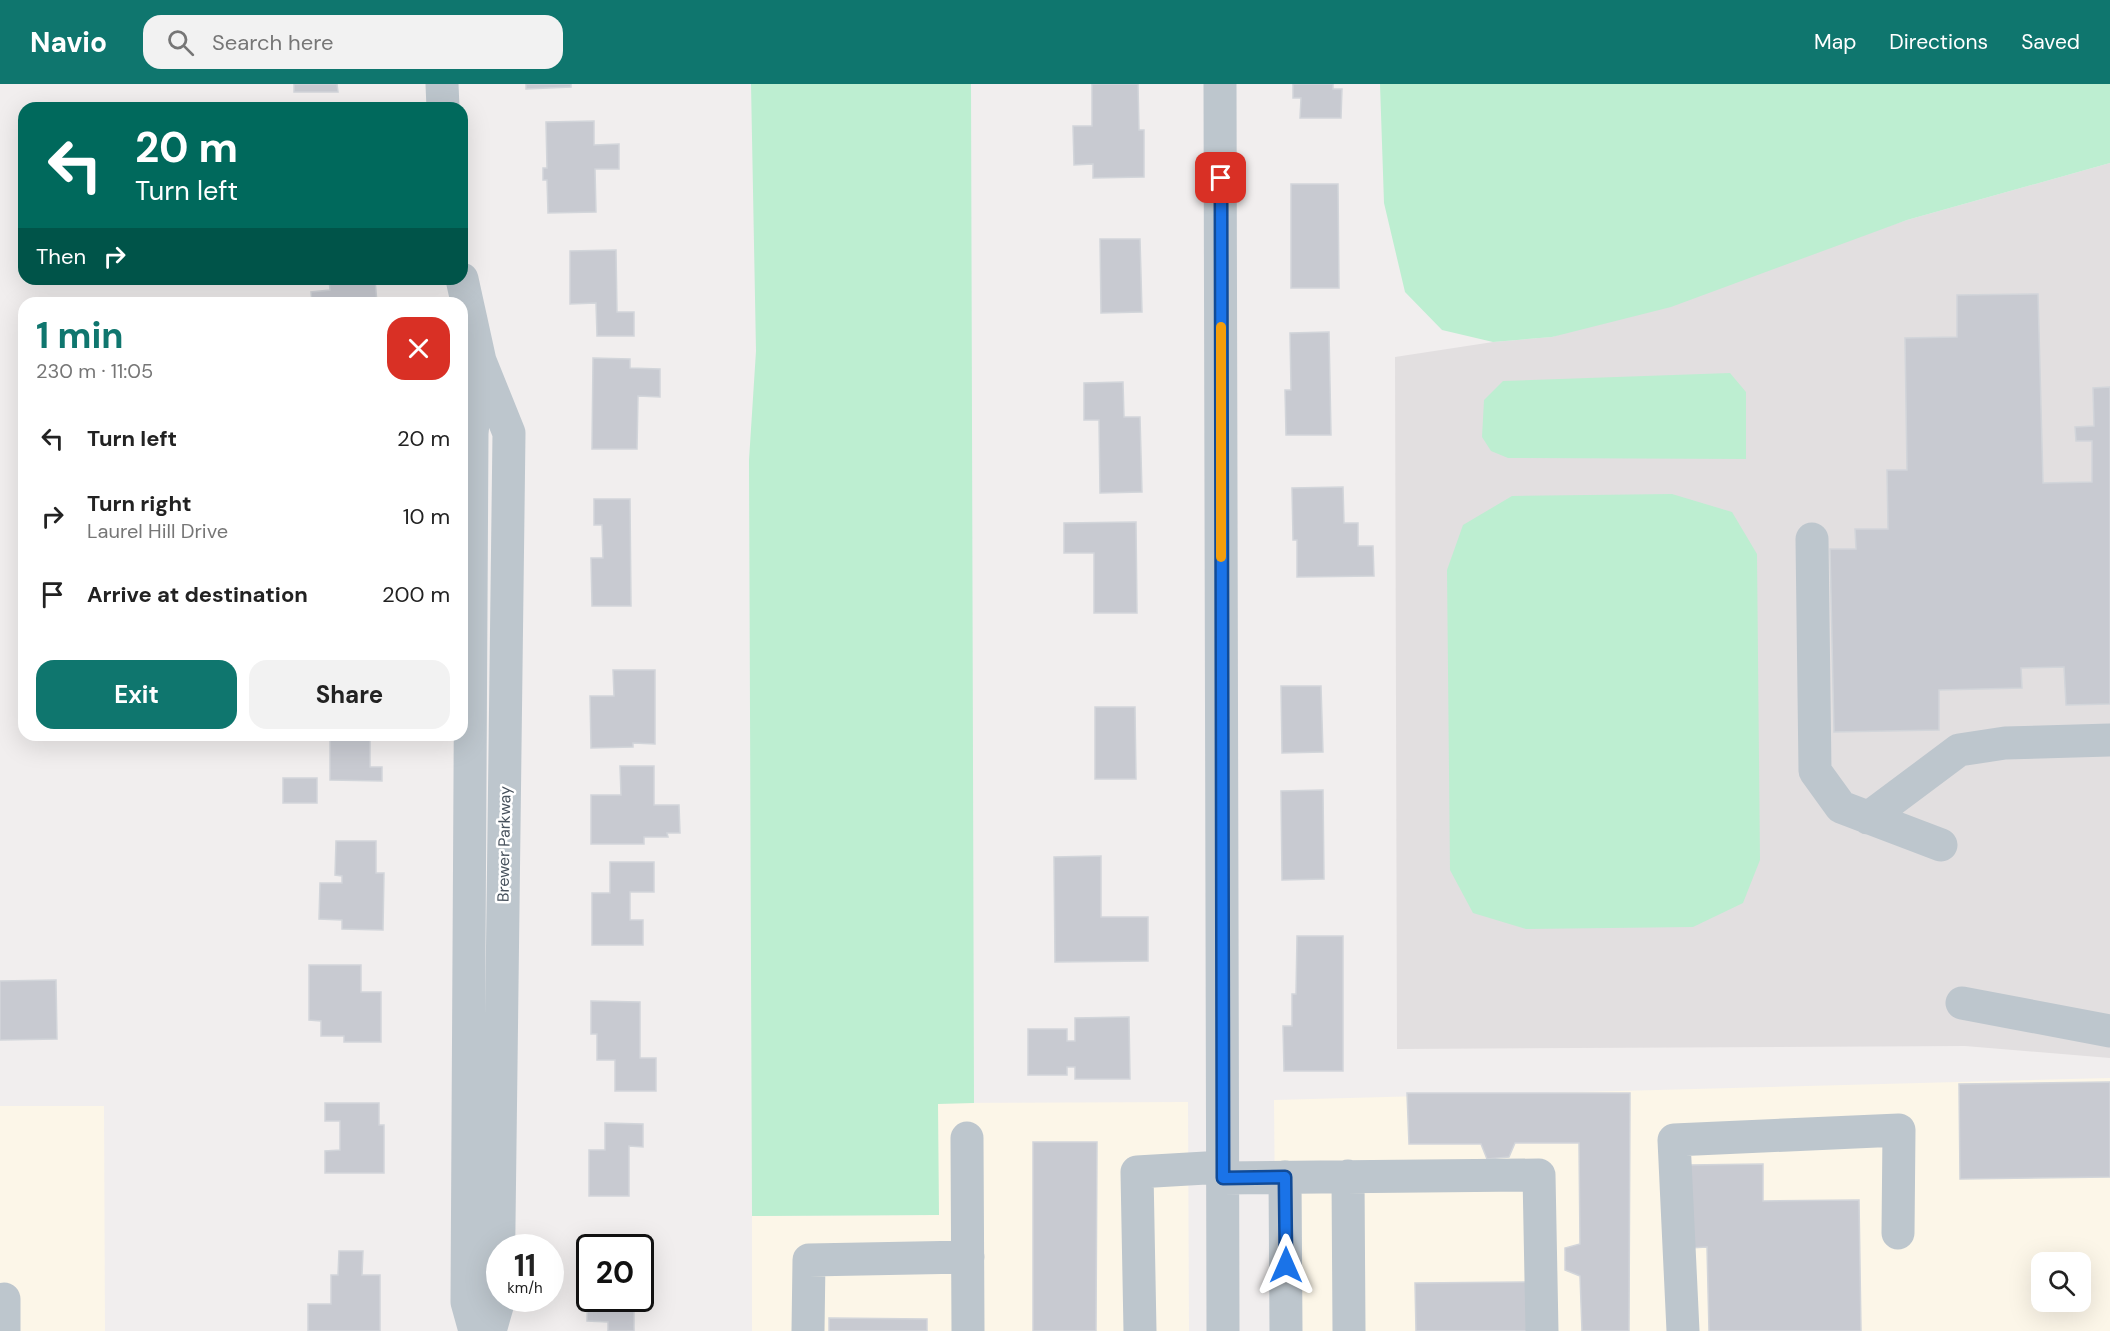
<!DOCTYPE html>
<meta charset="utf-8">
<style>
body{margin:0;font-family:"DM Sans",sans-serif;background:#f2f2f2;color:#222;height:100vh;display:flex;flex-direction:column;font-size:22px;white-space:nowrap}
*{box-sizing:border-box;margin:0}
p{font-size:20px;color:#767676}
.icon{flex:none;width:33px;height:33px;fill:none;stroke:currentColor;stroke-width:2;stroke-linecap:round;stroke-linejoin:round}
.map{position:relative;flex:1;overflow:hidden}
.sheet{position:absolute;left:18px;top:213px;width:450px;height:444px;display:flex;flex-direction:column;background:#fff;border-radius:18px;box-shadow:0 6px 24px #0002}
.sheet>*{flex:none}
.banner{position:absolute;left:18px;top:18px;width:450px;height:183px;border-radius:18px;box-shadow:0 6px 24px #0002;background:#00695c;color:#fff;overflow:hidden}
.fabs{position:absolute;left:2031px;top:1168px;display:grid;gap:12px}
.fabs a{display:grid;place-items:center;width:60px;height:60px;border-radius:12px;background:#fff;box-shadow:0 6px 24px #0002;font-size:30px}
.speed{position:absolute;left:486px;top:1150px;display:flex;gap:12px;font-size:30px;font-weight:700;text-align:center}
.speed>*{display:grid;place-content:center;width:78px;height:78px;border-radius:50%;background:#fff;box-shadow:0 6px 24px #0002;line-height:1}
.speed small{font-size:15px;font-weight:400}
.speed .limit{border:3px solid #111;border-radius:9px;background:#fff;color:#111}
.pin{position:absolute;display:grid;place-items:center;width:51px;height:51px;color:#fff;margin:-26px;border-radius:12px;box-shadow:0 3px 9px #0006}
.me{position:absolute;width:66px;margin:-33px;rotate:0deg;stroke-linejoin:round;filter:drop-shadow(0 0 4px #0008)}
.turn{display:flex;align-items:center;gap:21px;height:126px;padding:0 18px;font-size:27px}
.turn .icon{width:78px;height:78px;stroke-width:2.5}
.turn b{display:block;font-size:42px;line-height:51px}
.then{display:flex;align-items:center;height:57px;padding:0 18px;background:#0003;gap:12px;font-size:22px}
.round{display:grid;place-items:center;flex:none;width:63px;height:63px;border-radius:18px;background:#f2f2f2}
.summary{display:flex;align-items:center;justify-content:space-between;height:102px;padding:0 18px}
h1{font-size:36px;font-weight:700;line-height:45px;color:#0f766e}
.action{display:flex;gap:12px;margin-top:auto;padding:12px 18px}
.action a{flex:1;height:69px;border-radius:18px;background:#0f766e;color:#fff;font-size:24px;font-weight:700;line-height:69px;text-align:center}
.action a+a{background:#f2f2f2;color:#222}
ul{padding:0;list-style:none}
li{display:flex;align-items:center;gap:18px;height:78px;padding:0 18px}
li div{flex:1}
li b{display:block;font-size:22px}
li em{font-style:normal}
header{display:flex;align-items:center;gap:36px;box-sizing:border-box;height:84px;padding:0 30px;background:#0f766e;color:#fff}
header strong{font-size:28px}
nav{display:flex;gap:33px;margin-inline-start:auto;font-size:21px}
.search{width:420px;height:54px;background:#f2f2f2;display:flex;align-items:center;gap:15px;box-sizing:border-box;padding:0 21px;border-radius:18px;color:#767676;font-size:22px}
.map>svg:first-child{display:block}
</style>
<header>
<strong>Navio</strong>
<div class="search"><svg class="icon" aria-label="search" viewBox="0 0 24 24"><circle cx="10" cy="10" r="6"/><path d="M15 15l6 6"/></svg>Search here</div>
<nav><a>Map</a><a>Directions</a><a>Saved</a></nav>
</header>
<div class="map">
<svg width="2110" height="1247" viewBox="0 0 2110 1247">
<rect width="100%" height="100%" fill="#f1eeee"/>
<!-- commercial -->
<path fill="#fcf6e8" fill-rule="evenodd" d="M2110 994V1247H1276L1274 1016ZM2042 1179H2080V1218H2042Z
M1188 1018 1189 1247H752V1132L938 1131V1019Z
M0 1022H104L105 1247H0Z"/>
<!-- education -->
<path fill="#e2dfe0" d="M2110 79V974L1965 962 1397 965 1395 273 1493 258 1552 253 1907 136Z"/>
<!-- green -->
<path fill="#bdeed1" d="M751 0H971L974 1019 938 1020 939 1131 752 1132 749 376 756 267Z
M1380 0H2110V79L1907 136 1671 223 1552 253 1493 258 1442 246 1405 208 1384 119Z
M1730 289 1746 308V375L1508 374 1491 367 1482 353 1484 316 1503 297Z
M1672 410 1732 428 1757 470 1760 776 1743 819 1693 843 1526 845 1473 829 1450 786 1447 486 1463 441 1512 412Z"/>
<!-- building -->
<path fill="#c8cad1" stroke="#d2d5da" stroke-width="1.5" d="M294 0H337L338 8H294Z
M526 0H571V3L526 5Z
M1092 0H1138L1139 46H1144V93L1093 94V80L1074 81 1073 42H1092Z
M1293 0H1333V5H1342L1341 34H1300L1301 14H1293Z
M594 37V61L619 60V85H595L596 128 548 129 547 96H543V84H547L546 38Z
M1291 100H1338L1339 204H1291Z
M1100 155H1140L1142 228 1101 229Z
M616 166 617 228H634V252H597L596 219 570 220V167Z
M329 195H375L377 219H312L311 208 330 206Z
M2038 210 2043 399 2092 398V357H2076L2075 343 2094 342 2093 304 2110 303V620L2066 621 2064 583 2021 584 2022 604 1939 606V646L1834 648 1830 465H1856L1855 445H1888L1887 386H1907L1905 254 1957 253V211Z
M1329 248 1331 351H1286L1285 306H1291L1290 249Z
M593 274 630 275V284L660 285V313L638 312 637 365H592Z
M1123 298 1124 333H1140L1142 408 1100 409 1099 336H1084V299Z
M1343 403 1344 439H1358V462H1373L1374 492 1297 493V456H1293L1292 404Z
M594 415H630L631 522H592L591 474H603L602 441H594Z
M1136 438 1137 529H1094V469H1064V439Z
M613 586H655V660L633 659V663L591 664 590 612H614Z
M1281 602H1321L1323 668 1282 669Z
M1095 623H1135L1136 695H1095Z
M330 651H370V683H382V697L330 696Z
M620 682H654V721H679L680 749H667L668 753H644V760H591V711H621Z
M283 694H317V719H283Z
M1323 706 1324 795 1282 796 1281 707Z
M336 757H376V789H384L383 846 342 845V836L319 835 320 799H342V792L335 791Z
M1101 772V833H1148V877L1055 878 1054 773Z
M610 778H654V808H630V836H643V861H592V809H610Z
M1297 852H1343V987H1284L1283 942H1292V910H1296Z
M309 881H361V908H381V958H344V952H321V937L309 936Z
M56 896 57 955 0 956V897Z
M591 917 640 918V974H656V1007H615V976H597V950H591Z
M1129 933 1130 995H1075V983H1067V991H1028V945H1067V957H1075V934Z
M2110 998V1093L1960 1095 1959 1000Z
M1407 1009H1630L1629 1247H1582L1580 1192 1565 1186V1164L1580 1160 1579 1059H1515L1509 1073 1487 1075 1481 1060H1409Z
M325 1019H379V1041H384V1089H325V1067L340 1066V1037H325Z
M605 1039 643 1040V1063L629 1062V1112H589V1066H605Z
M1033 1058H1097L1096 1247H1033Z
M1763 1080V1117L1859 1116 1861 1247H1709L1707 1163 1690 1164 1688 1081Z
M339 1167H363L362 1191H380V1247H308V1220H331V1191H338Z
M588 1190H590V1215H634V1247H608V1238L587 1237Z
M1529 1198 1530 1247H1416L1415 1199Z
M829 1234 927 1235V1247H829Z"/>
<g fill="none" stroke-linecap="round" stroke-linejoin="round">
<!-- minor -->
<path stroke="#bdc6cd" stroke-width="33" d="M442 0 443 24
M1220 0 1223 1247
M462 195 480 277 509 349 498 1219 490 1247
M1812 455 1815 687 1841 723 1941 761
M1868 734 1959 666 2005 659 2110 656
M1962 919 2110 947
M967 1054 968 1247
M1348 1092 1349 1247
M1285 1093 1286 1247
M1223 1094 1539 1091 1542 1247
M4 1215V1247
M475 1247 467 1218 472 349 479 282
M808 1247 809 1176 968 1173
M1140 1247 1137 1088 1223 1083
M1683 1247 1674 1056 1899 1046 1898 1149"/>
</g>
<g fill="none" stroke-linecap="round" stroke-linejoin="round">
<!-- route casing -->
<g stroke="#114b97" stroke-width="15">
<path id="route" d="M1221 94 1223 1094 1285 1093 1286 1181"/>
</g>
<!-- route -->
<use href="#route" stroke="#1a73e8" stroke-width="10"/>
<!-- slow -->
<path stroke="#f59e0b" stroke-width="10" d="M1221 243V473"/>
</g>
<g text-anchor="middle" dominant-baseline="central" stroke-width="5" stroke-linejoin="round" paint-order="stroke">
<!-- street labels -->
<g font-size="16" fill="#47515c" stroke="#fff">
<text transform="translate(504 760) rotate(-89)">Brewer Parkway</text>
</g>
</g>
</svg>
<div class="fabs">
<a><svg class="icon" aria-label="search" viewBox="0 0 24 24"><circle cx="10" cy="10" r="6"/><path d="M15 15l6 6"/></svg></a>
</div>
<div class="speed"><div>11<small>km/h</small></div><div class="limit">20</div></div>
<div class="pin" style="left:1221px;top:94px;background:#d93025"><svg class="icon" aria-label="arrive" viewBox="0 0 24 24"><path d="M6 21V4h12l-3 4 3 4H6"/></svg></div>
<svg class="me" style="left:1286px;top:1181px" viewBox="-20 -20 40 40"><path d="M0-17L14 15 0 8-14 15z" fill="#1a73e8" stroke="#fff" stroke-width="4"/></svg>
<div class="banner">
<div class="turn"><svg class="icon" aria-label="left" viewBox="0 0 24 24"><path d="M17 20v-9H6M10 6l-5 5 5 5"/></svg><div><b>20 m</b>Turn left</div></div>
<div class="then">Then<svg class="icon" aria-label="right" viewBox="0 0 24 24"><path d="M7 20v-9h11M14 6l5 5-5 5"/></svg></div>
</div>
<section class="sheet">
<div class="summary"><div><h1>1 min</h1><p>230 m · 11:05</p></div><a class="round" style="background:#d93025;color:#fff"><svg class="icon" aria-label="close" viewBox="0 0 24 24"><path d="M6 6l12 12M18 6L6 18"/></svg></a></div>
<ul>
<li><svg class="icon" aria-label="left" viewBox="0 0 24 24"><path d="M17 20v-9H6M10 6l-5 5 5 5"/></svg><div><b>Turn left</b></div><em>20 m</em></li>
<li><svg class="icon" aria-label="right" viewBox="0 0 24 24"><path d="M7 20v-9h11M14 6l5 5-5 5"/></svg><div><b>Turn right</b><p>Laurel Hill Drive</p></div><em>10 m</em></li>
<li><svg class="icon" aria-label="arrive" viewBox="0 0 24 24"><path d="M6 21V4h12l-3 4 3 4H6"/></svg><div><b>Arrive at destination</b></div><em>200 m</em></li>
</ul>
<div class="action"><a>Exit</a><a>Share</a></div>
</section>
</div>
